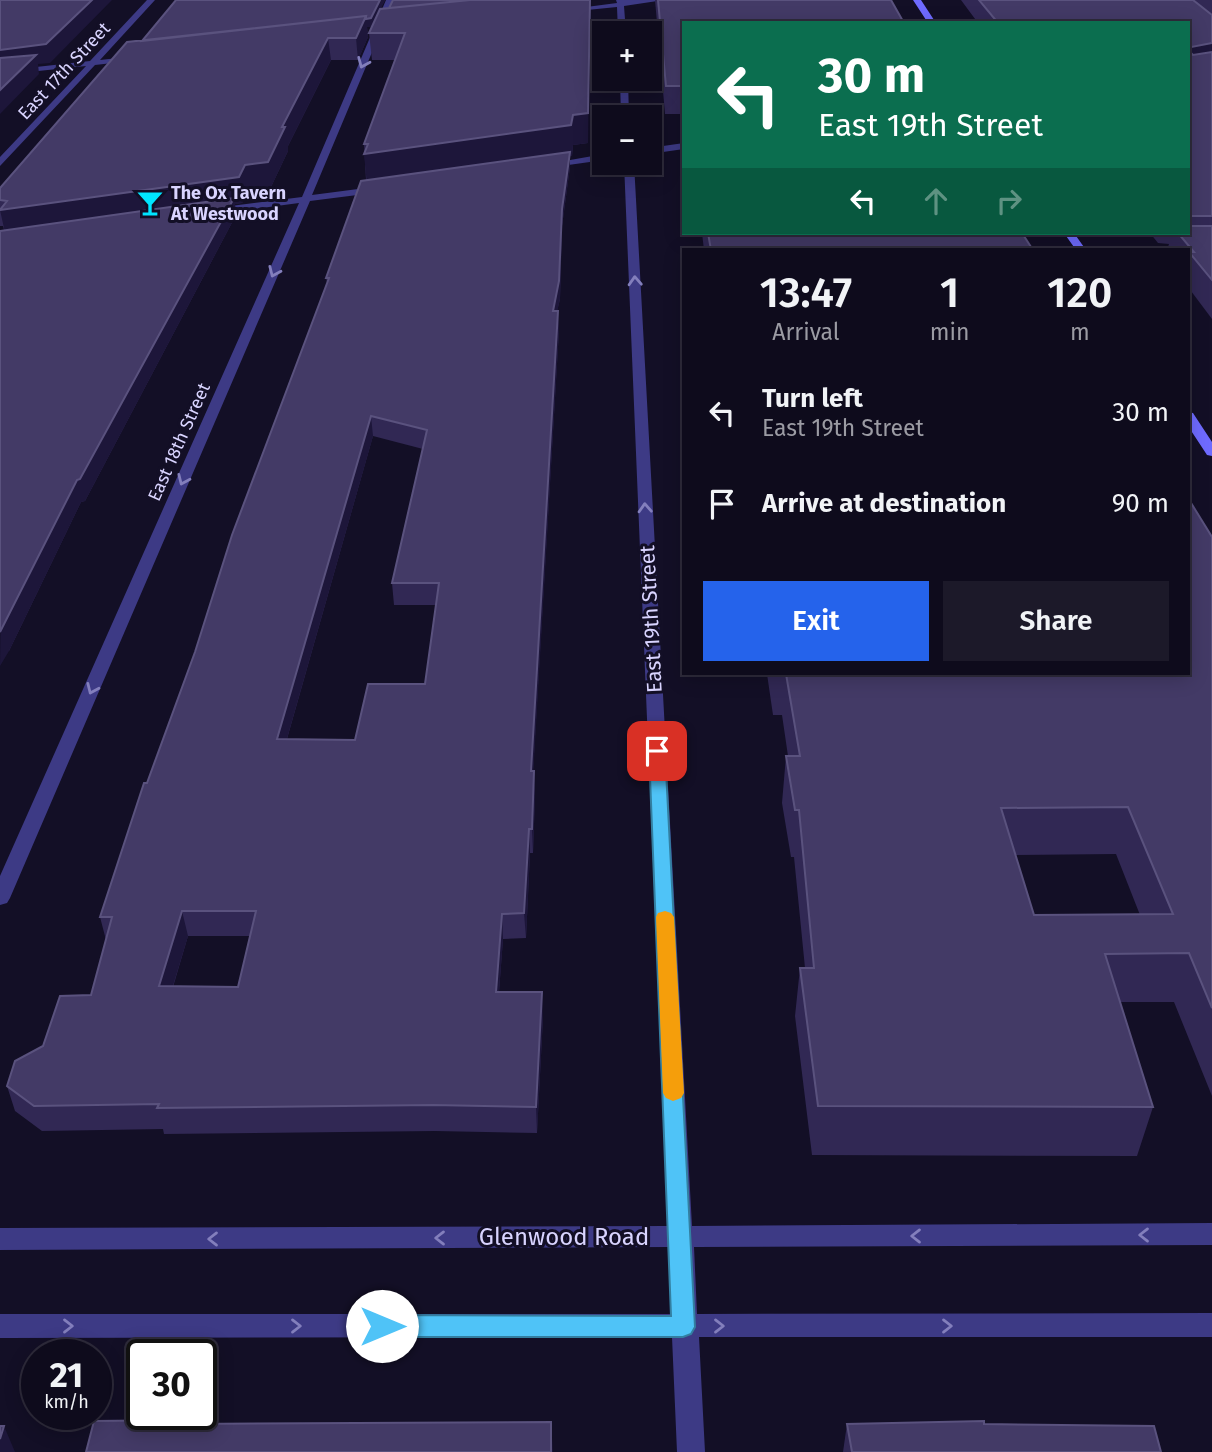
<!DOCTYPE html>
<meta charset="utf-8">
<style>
body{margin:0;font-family:"Fira Sans",sans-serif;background:#1c1929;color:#f1f3f6;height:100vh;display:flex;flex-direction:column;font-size:26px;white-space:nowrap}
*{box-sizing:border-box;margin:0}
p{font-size:23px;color:#9b9ba3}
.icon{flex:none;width:38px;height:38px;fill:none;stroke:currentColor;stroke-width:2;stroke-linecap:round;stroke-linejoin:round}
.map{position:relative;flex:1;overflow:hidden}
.side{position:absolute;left:682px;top:248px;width:508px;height:427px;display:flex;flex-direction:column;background:#0e0b1c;border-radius:0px;box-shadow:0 4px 18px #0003,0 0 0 2px #2e2b3b}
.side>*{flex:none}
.guide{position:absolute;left:682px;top:21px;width:508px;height:214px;border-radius:0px;box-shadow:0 4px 18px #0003,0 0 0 2px #2e2b3b;background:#0b6e4f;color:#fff;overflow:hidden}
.buttons{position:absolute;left:592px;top:21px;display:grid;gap:14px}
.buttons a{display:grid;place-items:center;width:70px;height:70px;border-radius:0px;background:#0e0b1c;box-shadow:0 4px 18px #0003,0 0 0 2px #2e2b3b;font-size:35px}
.speed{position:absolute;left:21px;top:1339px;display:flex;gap:14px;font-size:35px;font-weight:700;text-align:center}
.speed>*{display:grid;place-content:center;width:91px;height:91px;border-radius:50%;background:#0e0b1c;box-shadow:0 4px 18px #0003,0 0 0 2px #2e2b3b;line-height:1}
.speed small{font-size:18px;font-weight:400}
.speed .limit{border:4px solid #111;border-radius:10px;background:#fff;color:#111}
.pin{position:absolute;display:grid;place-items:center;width:60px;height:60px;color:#fff;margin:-30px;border-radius:14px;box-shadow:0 4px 10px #0006}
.me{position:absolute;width:77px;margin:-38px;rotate:90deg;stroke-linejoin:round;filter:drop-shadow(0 0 5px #0008)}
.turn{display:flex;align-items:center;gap:24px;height:147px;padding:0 21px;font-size:32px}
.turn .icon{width:91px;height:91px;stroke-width:2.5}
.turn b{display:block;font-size:49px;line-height:60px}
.lanes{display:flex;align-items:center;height:66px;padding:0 21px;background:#0003;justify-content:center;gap:35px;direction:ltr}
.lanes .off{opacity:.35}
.eta{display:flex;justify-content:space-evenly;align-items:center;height:119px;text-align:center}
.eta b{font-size:42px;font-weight:600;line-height:49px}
.primary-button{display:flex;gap:14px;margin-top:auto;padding:14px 21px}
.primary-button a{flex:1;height:80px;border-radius:0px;background:#2563eb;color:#fff;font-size:28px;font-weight:600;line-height:80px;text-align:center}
.primary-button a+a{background:#1c1929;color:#f1f3f6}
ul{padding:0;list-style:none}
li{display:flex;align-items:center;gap:21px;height:91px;padding:0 21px}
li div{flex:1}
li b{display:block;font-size:26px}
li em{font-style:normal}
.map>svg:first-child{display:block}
</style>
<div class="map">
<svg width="1212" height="1452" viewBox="0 0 1212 1452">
<rect width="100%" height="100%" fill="#130f26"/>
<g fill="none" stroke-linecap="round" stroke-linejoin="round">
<!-- minor -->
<path fill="#3d3a85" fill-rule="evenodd" d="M147 0H155L100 60 136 56 139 60 95 65 0 166V157L86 66 0 75V71L90 61Z
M386 0H394L312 195 381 186 386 189 381 192 310 201 10 898 7 903 0 905V876L299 203 215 214 210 211 215 208 302 197Z
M616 0H664L624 6 626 33H618L617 7 567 12 563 10 617 3Z
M620 79H628L629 117H621Z
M684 143V149L649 154V148Z
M604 154V160L547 168 542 165Z
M624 163H634L692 1226 1212 1223V1245L694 1247 697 1314 1212 1313V1337H699L705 1452H677L672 1337 0 1338V1314H671L669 1247 0 1250V1228L668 1226Z
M1081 246H1212V252L1077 250Z"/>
<!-- secondary -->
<path fill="#6f6bff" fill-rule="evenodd" d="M913 0H921L936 23H928Z
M1064 233H1074L1086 250H1076Z
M1188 412 1193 413 1212 442V456L1207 455 1188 426Z"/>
</g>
<!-- wall -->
<path fill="#312854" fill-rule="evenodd" d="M176 0H385L380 9 588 143 573 145 572 156H570V167L562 226 560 299 557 311 559 330 533 771 535 795 533 853H530L526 938 503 939 499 992 543 1017 537 1133 435 1131 164 1134 163 1129 42 1131 15 1111 7 1086 91 995 106 940 100 917 147 783 195 652 327 283 326 278 366 180 364 144 395 60H372L369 33 372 27H367L368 37 358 60H331L288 146V151L271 187 249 191 242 203 235 204 236 215 85 501 81 502 9 651 4 230 3 226H0V188L142 41ZM373 436 423 449 392 583 394 605H436L425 684 355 740 287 739ZM188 936H250L238 987H173Z
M655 0H891L684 23V127H682L680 114H665Z
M961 0H1212V319L1188 287V250H1167L1169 244 1158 243 1150 233H1188V23H978Z
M702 233H1022L1033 250H704Z
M1212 537V1096L1174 1002H1120L1153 1107 1137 1156 812 1155 795 1016 800 968H805L794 857H791L782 803 786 756H788L782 715H773L767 674H1188ZM1116 854 1140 915H1034L1015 855Z
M847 1424H984L1161 1452H843Z"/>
<!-- shaded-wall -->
<path fill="#1d163a" d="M92 0H112L50 63 38 64 39 74 0 114V50Z
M380 0H385L372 27H367L368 37 358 60 356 38 366 16Z
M590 0 588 143 573 145 572 156H570V167L562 226 560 299 553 330 367 185 364 154Z
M328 38 331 60 288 146V151L271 187 249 191 242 203 235 204 236 215 85 501 81 502 9 651 0 666 6 237 0 210 245 165 282 127Z
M1212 43V62L1188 69 1191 47Z
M558 311 559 330 532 795 531 771Z
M371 416 373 436 280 763 277 739Z
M534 771 535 795 533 853 532 829Z
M529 829 530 853 526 938 524 913Z
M182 911 188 936 165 1012 159 986Z
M502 914 503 939 497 1017 496 992Z
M542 992 543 1017 537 1133 536 1107Z
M551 1422 553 1452H551Z
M4 1426 15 1452H0V1439Z"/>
<!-- building -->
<path fill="#433a66" stroke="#5a527e" stroke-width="2" fill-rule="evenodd" d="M0 0H92L46 44 0 50Z
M176 0H380L371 18 366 19V16L142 41Z
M393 0H470L389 8Z
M470 0H590L588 113 573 115 571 125 364 154 368 144H364L405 33H369L380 9Z
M658 0H891L904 23H684V98H683L681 86H666Z
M979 0H1193L1212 15V43L1191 47 1190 52 1193 55 1212 52V216H1188V23H998Z
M366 16 356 38H328L282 127H285L268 162 245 165 239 177 0 210 7 201 0 200V188L127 42Z
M36 55 0 90V58Z
M570 152 562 209 559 281 553 311H558L531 771H534L532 829H529L524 913 502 914 496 992H542L536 1107 433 1105 157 1108 159 1104 34 1106 7 1086 15 1061 43 1046 60 996 91 995 112 917H100L144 783H147L195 652 232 535 329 278H326L361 181ZM371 416 427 430 392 583H439L425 684H368L355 740 277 739ZM182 911H256L238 987 159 986Z
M234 198 80 479 77 480 0 632V231Z
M1188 226H1212V280L1189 252H1194L1178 233H1188Z
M708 233H1022L1033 250H711Z
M1188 498 1212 537V1008L1189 953 1105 954 1153 1107 818 1106 800 968H814L799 810H795L786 756H800L786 674H1188ZM1128 807 1173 914 1034 915 1001 808Z
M186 1420 185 1424 551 1422V1452H86L94 1421Z
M984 1421V1424L1154 1426 1161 1452H852L847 1424Z
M0 1426H4L0 1439Z"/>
<!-- one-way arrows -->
<defs><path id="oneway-chevron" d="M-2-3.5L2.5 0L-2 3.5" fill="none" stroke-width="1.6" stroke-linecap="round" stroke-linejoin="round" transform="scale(1.75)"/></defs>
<g stroke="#837fbc">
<use href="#oneway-chevron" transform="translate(363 63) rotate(113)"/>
<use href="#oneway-chevron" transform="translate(274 272) rotate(114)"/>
<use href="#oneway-chevron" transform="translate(635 281) rotate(-93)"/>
<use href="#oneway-chevron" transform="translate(183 480) rotate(114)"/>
<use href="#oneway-chevron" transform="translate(645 508) rotate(-93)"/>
<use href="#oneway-chevron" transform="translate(92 689) rotate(114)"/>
<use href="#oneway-chevron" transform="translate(1144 1235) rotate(180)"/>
<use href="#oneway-chevron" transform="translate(916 1236) rotate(180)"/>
<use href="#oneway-chevron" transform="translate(440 1238) rotate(180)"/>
<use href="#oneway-chevron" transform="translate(213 1239) rotate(180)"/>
<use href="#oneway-chevron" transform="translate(68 1326)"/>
<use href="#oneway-chevron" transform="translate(296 1326)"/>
<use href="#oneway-chevron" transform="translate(719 1326)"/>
<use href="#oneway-chevron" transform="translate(947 1326)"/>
</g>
<!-- route -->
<path fill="#4fc3f7" stroke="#337fa1" stroke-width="2" d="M657 746 665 751 695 1327 691 1334 683 1337H382L374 1334 370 1326 374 1319 382 1315 671 1316 649 751Z"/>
<!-- slow -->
<path fill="#f59e0b" d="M665 911 671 913 674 917 684 1093 681 1098 673 1101 666 1098 663 1093 656 917 658 913Z"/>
<!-- icons -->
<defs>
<g id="bar-bare" transform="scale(2.1)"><path d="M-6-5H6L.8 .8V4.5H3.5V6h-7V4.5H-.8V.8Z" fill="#00e5ff" stroke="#130f26" stroke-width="2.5" paint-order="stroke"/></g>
</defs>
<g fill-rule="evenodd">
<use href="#bar-bare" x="150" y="203"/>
</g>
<g text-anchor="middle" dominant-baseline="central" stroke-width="6" stroke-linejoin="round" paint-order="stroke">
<!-- far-street labels -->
<g font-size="18" fill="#d9d4ff" stroke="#130f26">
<text transform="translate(64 71) rotate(-47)">East 17th Street</text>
<text transform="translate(179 442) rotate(-66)">East 18th Street</text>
</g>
<!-- far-poi labels -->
<g font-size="18" font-weight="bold" fill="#d9d4ff" stroke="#130f26" text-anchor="start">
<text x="171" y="193">The Ox Tavern<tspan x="171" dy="21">At Westwood</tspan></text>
</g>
<!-- street labels -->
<g font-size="21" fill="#d9d4ff" stroke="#130f26">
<text transform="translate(651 619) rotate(-93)">East 19th Street</text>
</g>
<!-- near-street labels -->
<g font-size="24" fill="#d9d4ff" stroke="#130f26">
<text x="564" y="1237">Glenwood Road</text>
</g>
</g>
</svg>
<div class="buttons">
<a>+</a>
<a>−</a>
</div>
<div class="speed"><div>21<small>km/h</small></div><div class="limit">30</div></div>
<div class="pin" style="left:657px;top:751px;background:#d93025"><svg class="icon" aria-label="arrive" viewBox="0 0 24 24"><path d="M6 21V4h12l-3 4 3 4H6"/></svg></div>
<svg class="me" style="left:382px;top:1326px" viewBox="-20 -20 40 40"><circle r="19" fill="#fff"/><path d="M0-13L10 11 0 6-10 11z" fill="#4fc3f7"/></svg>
<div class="guide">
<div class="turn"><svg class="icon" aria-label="left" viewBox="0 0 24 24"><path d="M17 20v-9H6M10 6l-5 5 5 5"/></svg><div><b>30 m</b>East 19th Street</div></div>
<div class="lanes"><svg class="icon" aria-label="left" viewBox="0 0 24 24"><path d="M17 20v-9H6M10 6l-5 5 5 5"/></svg><svg class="icon off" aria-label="ahead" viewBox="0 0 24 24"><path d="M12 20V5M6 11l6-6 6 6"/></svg><svg class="icon off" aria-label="right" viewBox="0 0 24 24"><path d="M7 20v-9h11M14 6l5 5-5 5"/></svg></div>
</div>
<section class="side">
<div class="eta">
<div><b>13:47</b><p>Arrival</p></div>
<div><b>1</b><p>min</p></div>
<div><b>120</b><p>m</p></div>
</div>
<ul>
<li><svg class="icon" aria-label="left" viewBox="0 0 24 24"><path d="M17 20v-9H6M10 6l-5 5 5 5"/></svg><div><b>Turn left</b><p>East 19th Street</p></div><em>30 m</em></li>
<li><svg class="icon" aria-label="arrive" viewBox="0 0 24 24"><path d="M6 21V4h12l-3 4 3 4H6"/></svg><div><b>Arrive at destination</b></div><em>90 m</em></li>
</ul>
<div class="primary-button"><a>Exit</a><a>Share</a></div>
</section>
</div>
